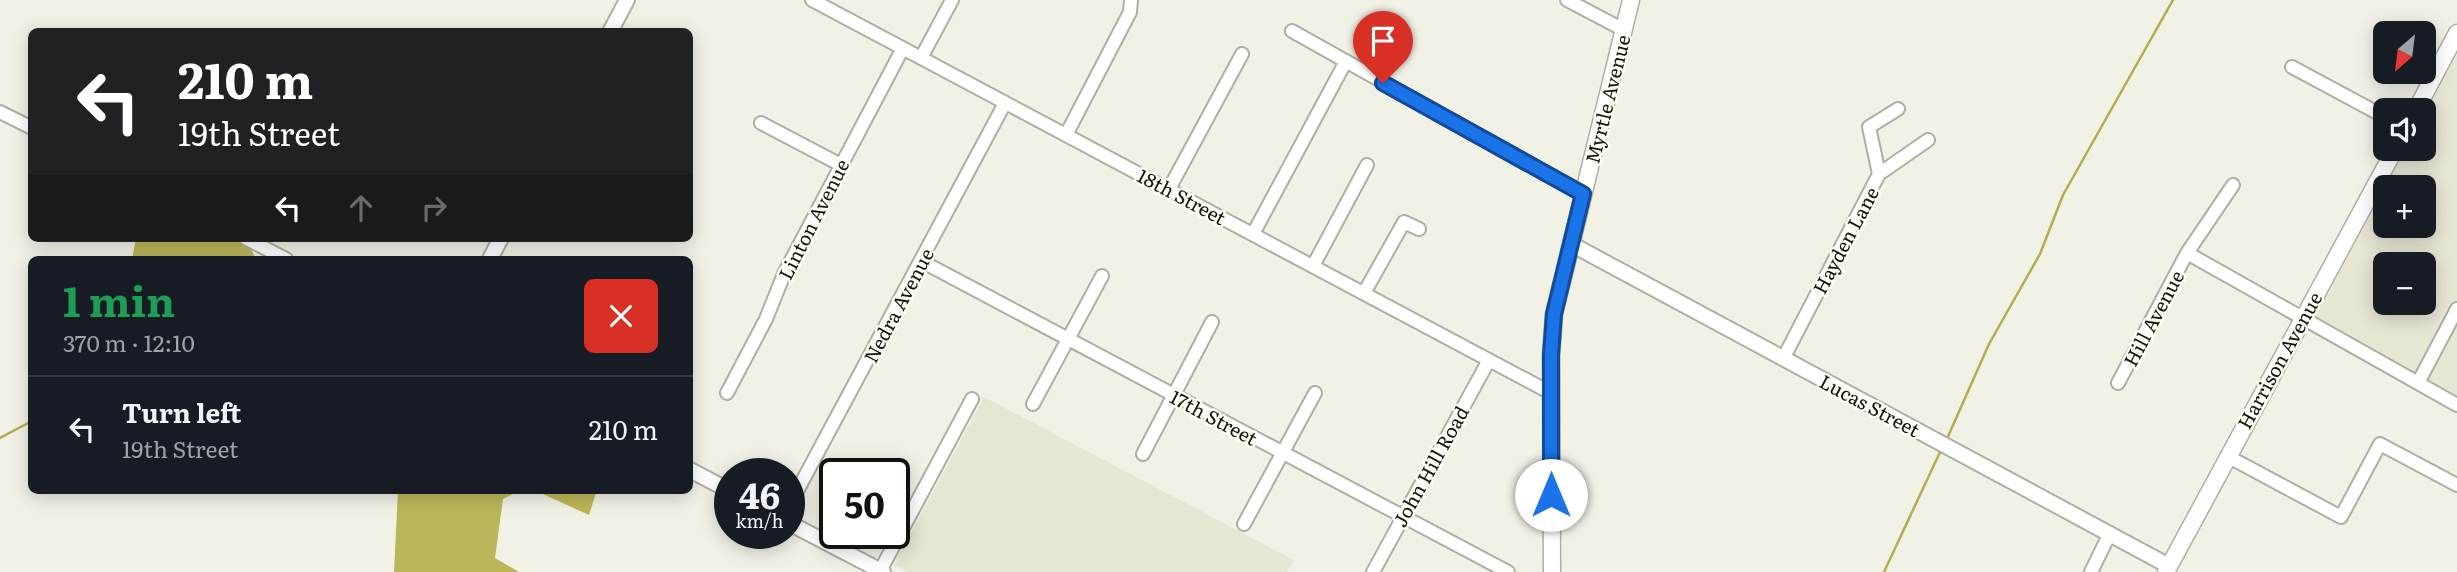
<!DOCTYPE html>
<meta charset="utf-8">
<style>
body{margin:0;font-family:Literata,serif;background:#242831;color:#f1f3f6;height:100vh;display:flex;flex-direction:column;font-size:26px;white-space:nowrap}
*{box-sizing:border-box;margin:0}
p{font-size:23px;color:#9ea1a6}
.icon{flex:none;width:38px;height:38px;fill:none;stroke:currentColor;stroke-width:2;stroke-linecap:round;stroke-linejoin:round}
.map{position:relative;flex:1;overflow:hidden}
.details{position:absolute;left:28px;top:256px;width:665px;height:238px;display:flex;flex-direction:column;background:#171b24;border-radius:10px;box-shadow:0 4px 18px #0003}
.details>*{flex:none}
.guide{position:absolute;left:28px;top:28px;width:665px;height:214px;border-radius:10px;box-shadow:0 4px 18px #0003;background:#202124;color:#fff;overflow:hidden}
.needle{width:46px;rotate:208deg}
.controls{position:absolute;left:2373px;top:21px;display:grid;gap:14px}
.controls a{display:grid;place-items:center;width:63px;height:63px;border-radius:10px;background:#171b24;box-shadow:0 4px 18px #0003;font-size:35px}
.speed{position:absolute;left:714px;top:458px;display:flex;gap:14px;font-size:35px;font-weight:700;text-align:center}
.speed>*{display:grid;place-content:center;width:91px;height:91px;border-radius:50%;background:#171b24;box-shadow:0 4px 18px #0003;line-height:1}
.speed small{font-size:18px;font-weight:400}
.speed .limit{border:4px solid #111;border-radius:10px;background:#fff;color:#111}
.pin{position:absolute;display:grid;place-items:center;width:60px;height:60px;color:#fff;margin:-72px -30px;border-radius:50% 50% 50% 0;rotate:-45deg;box-shadow:0 0 7px #0007}
.pin .icon{rotate:45deg}
.me{position:absolute;width:77px;margin:-38px;rotate:0deg;stroke-linejoin:round;filter:drop-shadow(0 0 5px #0008)}
.turn{display:flex;align-items:center;gap:24px;height:147px;padding:0 35px;font-size:32px}
.turn .icon{width:91px;height:91px;stroke-width:2.5}
.turn b{display:block;font-size:49px;line-height:60px}
.lanes{display:flex;align-items:center;height:66px;padding:0 35px;background:#0003;justify-content:center;gap:35px;direction:ltr}
.lanes .off{opacity:.35}
.round{display:grid;place-items:center;flex:none;width:74px;height:74px;border-radius:10px;background:#242831}
.summary{display:flex;align-items:center;justify-content:space-between;height:119px;padding:0 35px}
h1{font-size:42px;font-weight:700;line-height:52px;color:#1e9e55}
ul{padding:0;list-style:none}
li{display:flex;align-items:center;gap:21px;height:105px;padding:0 35px;border-top:2px solid #363941}
li div{flex:1}
li b{display:block;font-size:26px}
li em{font-style:normal}
.map>svg:first-child{display:block}
</style>
<div class="map">
<svg width="2457" height="572" viewBox="0 0 2457 572">
<rect width="100%" height="100%" fill="#f2f1e6"/>
<!-- built -->
<path fill="#e7e6d3" fill-rule="evenodd" d="M2457 55V411L2308 330 2406 149H2424V116ZM2385 187H2424V226H2385ZM2385 264H2424V303H2385Z
M984 397 1294 560 1287 572H908L894 565Z"/>
<!-- forest -->
<path fill="#bcb65a" d="M136 238H231L251 249 256 259H132Z
M398 490H521L503 499 495 558 519 572H394Z
M534 490H597L589 515Z"/>
<g fill="none" stroke-linecap="round" stroke-linejoin="round">
<!-- stream -->
<path stroke="#b3ad50" stroke-width="2.5" d="M0 438 32 421
M1946 441 1989 344 2040 254 2063 195 2173 0
M1884 572 1941 450"/>
<!-- minor casing -->
<g stroke="#aeaea3" stroke-width="16">
<path id="minor" d="M812 0 1551 393
M1567 0 1624 30
M1292 31 1583 194
M921 58 952 0
M2292 67 2385 117
M0 112 32 128
M761 123 841 165
M1066 135 1130 12 1131 0
M1879 174 1869 127 1898 109
M1169 189 1242 54
M1253 234 1346 61
M245 238 286 259
M2187 253 2457 405
M921 261 1508 572
M1313 266 1367 165
M1364 293 1404 222 1419 229
M1783 359 1879 174 1928 140
M2118 383 2187 253 2233 185
M2418 383 2457 309
M727 393 766 319 784 274 903 48
M1033 404 1102 276
M1143 454 1212 322
M2227 456 2341 517 2380 444 2457 485
M789 506 1005 103
M1244 524 1315 393
M880 571 972 399
M1373 572 1489 360
M2091 572 2110 533"/>
</g>
<!-- tertiary casing -->
<g stroke="#aeaea3" stroke-width="18">
<path id="tertiary" d="M610 32 627 0
M1571 244 2169 566
M490 259 501 238
M690 470 730 491
M789 523 883 572"/>
</g>
<!-- secondary casing -->
<g stroke="#aeaea3" stroke-width="19">
<path id="secondary" d="M2416 110 2457 33
M1552 572 1551 355 1554 314 1631 0
M2166 572 2395 149"/>
</g>
<!-- minor -->
<use href="#minor" stroke="#fff" stroke-width="12"/>
<!-- tertiary -->
<use href="#tertiary" stroke="#fff" stroke-width="14"/>
<!-- secondary -->
<use href="#secondary" stroke="#fff" stroke-width="16"/>
</g>
<g fill="none" stroke-linecap="round" stroke-linejoin="round">
<!-- route casing -->
<g stroke="#114b97" stroke-width="18">
<path id="route" d="M1383 83 1583 194 1554 314 1551 355V495"/>
</g>
<!-- route -->
<use href="#route" stroke="#1a73e8" stroke-width="12"/>
</g>
<g text-anchor="middle" dominant-baseline="central" stroke-width="5" stroke-linejoin="round" paint-order="stroke">
<!-- street labels -->
<g font-size="19" fill="#13130f" stroke="#fffff5">
<text transform="translate(1607 99) rotate(-76)">Myrtle Avenue</text>
<text transform="translate(1182 196) rotate(28)">18th Street</text>
<text transform="translate(813 219) rotate(-63)">Linton Avenue</text>
<text transform="translate(1845 240) rotate(-62)">Hayden Lane</text>
<text transform="translate(898 305) rotate(-62)">Nedra Avenue</text>
<text transform="translate(2153 318) rotate(-62)">Hill Avenue</text>
<text transform="translate(2279 360) rotate(-61)">Harrison Avenue</text>
<text transform="translate(1870 405) rotate(28)">Lucas Street</text>
<text transform="translate(1214 417) rotate(28)">17th Street</text>
<text transform="translate(1430 466) rotate(-61)">John Hill Road</text>
</g>
</g>
</svg>
<div class="controls">
<a><svg class="needle" viewBox="-14 -14 28 28"><path d="M0-13l5 13h-10z" fill="#e53935"/><path d="M0 13l5-13h-10z" fill="#9ea1a6"/></svg></a>
<a><svg class="icon" aria-label="sound" viewBox="0 0 24 24"><path d="M4 9h4l5-4v14l-5-4H4zM17 9q2 3 0 6"/></svg></a>
<a>+</a>
<a>−</a>
</div>
<div class="speed"><div>46<small>km/h</small></div><div class="limit">50</div></div>
<div class="pin" style="left:1383px;top:83px;background:#d93025"><svg class="icon" aria-label="arrive" viewBox="0 0 24 24"><path d="M6 21V4h12l-3 4 3 4H6"/></svg></div>
<svg class="me" style="left:1551px;top:495px" viewBox="-20 -20 40 40"><circle r="19" fill="#fff"/><path d="M0-13L10 11 0 6-10 11z" fill="#1a73e8"/></svg>
<div class="guide">
<div class="turn"><svg class="icon" aria-label="left" viewBox="0 0 24 24"><path d="M17 20v-9H6M10 6l-5 5 5 5"/></svg><div><b>210 m</b>19th Street</div></div>
<div class="lanes"><svg class="icon" aria-label="left" viewBox="0 0 24 24"><path d="M17 20v-9H6M10 6l-5 5 5 5"/></svg><svg class="icon off" aria-label="ahead" viewBox="0 0 24 24"><path d="M12 20V5M6 11l6-6 6 6"/></svg><svg class="icon off" aria-label="right" viewBox="0 0 24 24"><path d="M7 20v-9h11M14 6l5 5-5 5"/></svg></div>
</div>
<section class="details">
<div class="summary"><div><h1>1 min</h1><p>370 m · 12:10</p></div><a class="round" style="background:#d93025;color:#fff"><svg class="icon" aria-label="close" viewBox="0 0 24 24"><path d="M6 6l12 12M18 6L6 18"/></svg></a></div>
<ul>
<li><svg class="icon" aria-label="left" viewBox="0 0 24 24"><path d="M17 20v-9H6M10 6l-5 5 5 5"/></svg><div><b>Turn left</b><p>19th Street</p></div><em>210 m</em></li>
</ul>
</section>
</div>
